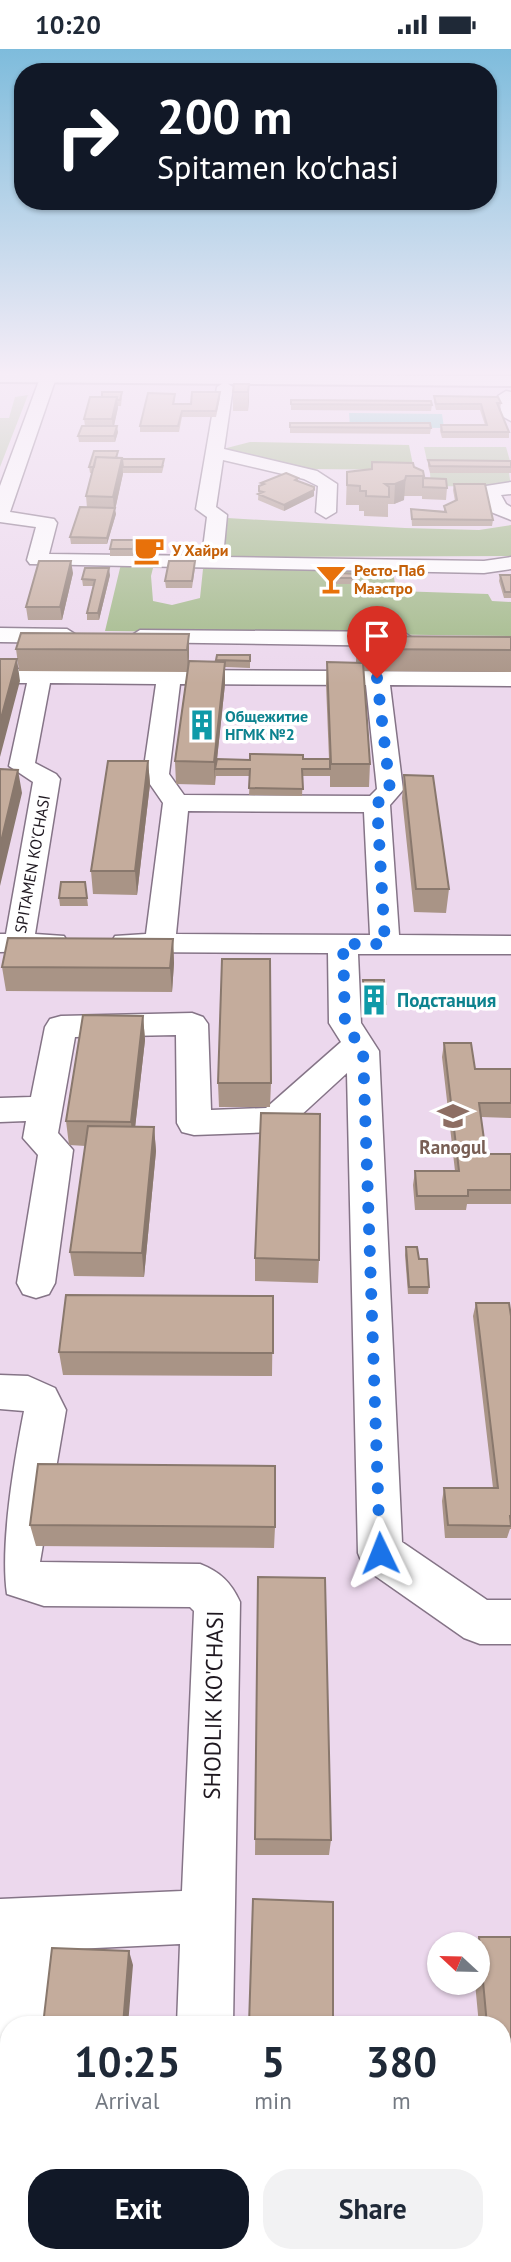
<!DOCTYPE html>
<meta charset="utf-8">
<style>
body{margin:0;font-family:"PT Sans",sans-serif;background:#f2f2f3;color:#1f2937;height:100vh;display:flex;flex-direction:column;font-size:26px;white-space:nowrap}
*{box-sizing:border-box;margin:0}
p{font-size:23px;color:#747a83}
.icon{flex:none;width:38px;height:38px;fill:none;stroke:currentColor;stroke-width:2;stroke-linecap:round;stroke-linejoin:round}
.map{position:relative;flex:1;overflow:hidden}
.drawer{position:absolute;left:0px;top:1967px;width:511px;height:247px;display:flex;flex-direction:column;background:#fff;border-radius:28px 28px 0 0;box-shadow:0 2px 5px #0004}
.drawer>*{flex:none}
.top-card{position:absolute;left:14px;top:14px;width:483px;height:147px;border-radius:28px;box-shadow:0 2px 5px #0004;background:#111827;color:#fff;overflow:hidden}
.needle{width:46px;rotate:292deg}
.controls{position:absolute;left:427px;top:1883px;display:grid;gap:14px}
.controls a{display:grid;place-items:center;width:63px;height:63px;border-radius:50%;background:#fff;box-shadow:0 2px 5px #0004;font-size:35px}
.pin{position:absolute;display:grid;place-items:center;width:60px;height:60px;color:#fff;margin:-72px -30px;border-radius:50% 50% 50% 0;rotate:-45deg;box-shadow:0 0 7px #0007}
.pin .icon{rotate:45deg}
.me{position:absolute;width:77px;margin:-38px;rotate:358deg;stroke-linejoin:round;filter:drop-shadow(0 0 5px #0008)}
.turn{display:flex;align-items:center;gap:24px;height:147px;padding:0 28px;font-size:32px}
.turn .icon{width:91px;height:91px;stroke-width:2.5}
.turn b{display:block;font-size:49px;line-height:60px}
.eta{display:flex;justify-content:space-evenly;align-items:center;height:119px;text-align:center}
.eta b{font-size:42px;font-weight:600;line-height:49px}
.action{display:flex;gap:14px;margin-top:auto;padding:14px 28px}
.action a{flex:1;height:80px;border-radius:28px;background:#111827;color:#fff;font-size:28px;font-weight:600;line-height:80px;text-align:center}
.action a+a{background:#f2f2f3;color:#1f2937}
.status{display:flex;justify-content:space-between;align-items:center;height:49px;padding:0 35px;background:#fff;direction:ltr}
.status svg{height:19px;fill:currentColor}
.map>svg:first-child{display:block}
</style>
<div class="status"><b>10:20</b><svg viewBox="0 0 49 12"><path d="M0 12V9h3v3zM5 12V6h3v6zM10 12V3h3v9zM15 12V0h3v12zM26 1h20v11H26zM47 4h2v5h-2z"/></svg></div>
<div class="map">
<svg width="511" height="2213" viewBox="0 0 511 2213">
<rect width="100%" height="100%" fill="#ecd8ed"/>
<!-- green -->
<path fill="#b0c29e" d="M28 346 0 418V369H9L15 348Z
M424 398H506L510 412H427Z
M430 424H509L511 438 431 437Z"/>
<!-- forest -->
<path fill="#9fb885" d="M250 393 409 396 414 421 309 420 219 401Z
M227 469 405 479 479 481 511 476V507L221 508Z
M121 515H154L151 527 153 552 172 556 200 549 203 520 393 522 396 542 488 545 492 552 511 553V587L105 582Z"/>
<!-- water -->
<path fill="#7fc9c9" d="M349 364 442 365 444 379 350 378Z"/>
<g fill="none" stroke-linecap="round" stroke-linejoin="round">
<!-- minor casing -->
<g stroke="#857487" stroke-width="3">
<path id="minor" d="M53 325 56 329 10 463 54 470 57 474 49 505 202 507 207 468 196 460 217 338 225 333 233 338 224 400 317 422 337 435 336 463 326 469 316 463 318 437 304 430 223 411 216 458 227 466 223 508 484 512 511 508V520L484 524 30 515 27 511 36 478 0 473V437L40 329 42 326Z
M506 342 511 343V372L502 367 498 347Z
M511 433V445L501 446 506 455 511 458V471L491 463 481 444 486 437Z
M0 579 67 580 78 587 67 594 0 593Z
M140 581 403 583 414 590 403 597 132 593 129 588Z
M0 620 511 623V637L390 636 403 741 390 756 399 886 511 887V905H358L361 974 379 1002 402 1493 487 1551H511V1595H480L464 1589 364 1519 358 1504 347 1024 286 1080 274 1083 194 1086 182 1083 177 1074 176 986 75 988 58 1084 73 1101 55 1234 49 1245 36 1249 23 1245 17 1234 38 1106 23 1089 26 1072 0 1073V1049L31 1048 45 978 50 970 61 967 192 964 203 968 208 975 211 1061 266 1059 341 993 329 974 328 904 126 903 115 901 111 894 115 887 146 885 163 754 143 725 156 635 50 634 35 714 56 725 60 730 35 885 64 887 68 894 64 901 0 903V885H6L33 733 9 717 27 634H0ZM180 635 366 636 377 740 370 747 184 746 169 725ZM188 762 364 763 370 886 176 885Z
M0 1326 28 1327 55 1339 66 1361 40 1513 200 1515C220 1523 231 1533 240 1553L233 1976H177L180 1895 53 1901 44 1976H9V2114L0 2117V2000L3 1999 0 1997V1850L182 1842 194 1562 190 1558 44 1557 7 1545C0 1497 14 1413 24 1362L0 1360Z
M167 2205H229V2213H167Z"/>
</g>
<!-- major casing -->
<g stroke="#857487" stroke-width="4">
<path id="major" d="M0 325 511 327V337L0 333Z"/>
</g>
<!-- minor -->
<use href="#minor" fill="#fff" fill-rule="evenodd"/>
<!-- major -->
<use href="#major" fill="#fff" fill-rule="evenodd"/>
</g>
<!-- wall -->
<path fill="#a99486" d="M249 335 248 362H233V343Z
M220 343V349L216 368H182L179 383H140V377L175 350 174 355H191Z
M434 347 501 354 500 360 509 383V389H442L440 382 441 376H485L480 361H436L434 353Z
M122 348 121 357H118L114 377 118 383 115 393H79L78 387 85 377 84 370Z
M291 351 432 356 431 362 291 361Z
M290 374 431 379 430 385 290 384Z
M118 409 164 416 162 424H123L115 461 116 465 107 495H71L70 488 87 459 86 447 92 424H90L89 418Z
M428 411 511 412V424H430L428 417Z
M414 418 423 422V429L447 439 446 451 422 450V447H404V451L394 455H388V468L364 467V462H359V456H346L347 423Z
M298 429V432L314 447 284 462 258 451 259 437 261 436V434Z
M454 435 493 471 492 477H412L411 460 444 462V457L455 452 453 441Z
M134 491 135 497 133 507H110V500Z
M326 516 339 524 358 525V535H326Z
M195 518 192 539H166L165 532Z
M73 524 62 571H28L26 558Z
M110 526 99 571H87V564L94 537H83L82 530Z
M500 526H511V549H504L499 532Z
M189 585V607L188 618 216 613 217 606H250V619L225 618V635L217 710H329L326 635 327 613H356L357 587 511 588V623L363 622 370 715 369 738H330V727H303L302 747 249 746 250 727H216L215 736 176 735 175 712 187 623 19 622 16 600Z
M148 712 150 735 137 846 93 845 91 822Z
M404 726 449 840 446 864 414 863 402 749Z
M85 833 88 857H60L59 849Z
M173 890 174 914 172 943 6 942 2 918Z
M363 931 386 955 385 962H364L362 939Z
M143 967 145 991 135 1078H154L156 1102 144 1228 74 1227 70 1203 86 1097 69 1096 66 1072Z
M444 994 475 1020H511V1069L481 1068 486 1105H511V1155H467L466 1161H415L413 1136 415 1122H455L442 1008Z
M218 1034H271L270 1058H219Z
M406 1198 419 1210 429 1238 428 1245H408L405 1206Z
M255 1209 319 1211 318 1234 255 1232Z
M273 1247 272 1327 63 1326 59 1303Z
M476 1254 511 1267V1480H510L507 1489H445L442 1452 444 1439H493L473 1267Z
M30 1476 275 1478 274 1499 36 1497Z
M258 1528 331 1791 329 1806H255Z
M479 1888H511V2213H499L498 2205H502V1976H479L475 1934H478V1895H475Z"/>
<!-- shaded-wall -->
<path fill="#89786d" d="M249 335V353L248 362V343Z
M117 348 118 359 113 381 112 370Z
M117 377 118 383 115 393 114 387Z
M122 409 123 425 115 461 116 465 107 495V489L114 461 113 448Z
M406 427 404 451 394 455 395 435Z
M314 441V447L284 462V456Z
M71 512 73 524 62 571 60 558Z
M109 519 110 526 99 571 98 564Z
M189 585V607L188 623 187 601Z
M17 610 20 632 0 708V673Z
M225 613V635L216 720H215V736L214 713Z
M148 712 150 735 137 846 135 822Z
M18 721 22 744 0 837V797Z
M173 890 174 914 172 943 170 919Z
M143 967 145 991 133 1097 131 1073Z
M154 1078 156 1102 144 1228 142 1204Z
M129 1902 133 1916 128 1976H123Z
M103 2205H109L108 2213H103Z"/>
<!-- building -->
<path fill="#c4ac9c" stroke="#89786d" stroke-width="2" d="M234 335H249L248 343H233Z
M102 343H122L120 351H117V348H102Z
M192 343H220L216 362H182L178 377H140L148 344 175 345 173 355H191Z
M434 347 498 348 501 354H497L509 383H442L441 376H487L481 355H436Z
M90 348H117L112 370H84Z
M291 351 431 352 432 356 291 355Z
M290 374H430L431 379 290 378Z
M82 377H117L114 387H78Z
M94 402H118L116 409 96 408 94 418H89Z
M96 408 122 409 113 448 86 447Z
M122 410H164L162 418H123Z
M428 411 511 412V418L430 417Z
M372 413 413 414 414 418 423 422 424 427H406L405 431 395 435H385L389 438V448L366 447V442H360V437L347 436V423L372 420Z
M286 424 298 429 295 431 314 438V441L284 456 258 445 263 443 259 442V437L264 435 261 434Z
M423 429 446 430 447 439 423 438Z
M454 435H485L493 471 412 470 411 460 446 463 444 457 457 451Z
M80 458 115 459 107 489 70 488Z
M112 491H134L133 500H110Z
M39 512H71L60 558H26Z
M169 512H195L192 532H165Z
M326 516H334L335 522 339 524 358 525V529H327Z
M85 519H109L98 564H87L95 531 82 530Z
M500 526H511V543H505Z
M21 584 189 585 187 601 16 600Z
M357 587 511 588V601L358 600Z
M217 606H250V612L216 611Z
M0 610H17L0 673Z
M189 612 225 613 214 713 175 712Z
M327 613 363 614 370 715H331Z
M250 705 303 706V710H330V720H302L303 740 249 739 250 720H215L217 710 250 711Z
M108 712H148L135 822H91Z
M0 720 18 721 0 797Z
M404 726 433 727 449 840H416Z
M61 833H85L87 849H59Z
M8 889 173 890 170 919 2 918Z
M222 910H270L271 1034H218Z
M363 931H384L386 955H365Z
M83 966 143 967 131 1073 66 1072Z
M444 994H471L475 1020H511V1054H479L486 1105H511V1141H468V1147H417L415 1122H459Z
M261 1064 320 1065 319 1211 255 1209Z
M88 1077 154 1078 142 1204 70 1203Z
M406 1198H417L419 1210H427L429 1238H409Z
M66 1246 273 1247V1304L59 1303Z
M476 1254H509L511 1267V1467H510L511 1477 448 1476 444 1439H498Z
M38 1415 275 1417V1478L30 1476Z
M258 1528 325 1529 331 1791 255 1790Z
M253 1850 333 1853V1976H249Z
M479 1888H511V2213H508L502 2151V1976H487Z
M52 1899 129 1902 123 1976H43Z
M15 2205H103V2213H14Z
M241 2205H334V2213H241Z"/>
<!-- sky -->
<linearGradient id="sky" x2="0" y2="1"><stop stop-color="#7ebcdc"/><stop offset="0.51" stop-color="#f6edf7"/><stop offset="1" stop-color="#f6edf7" stop-opacity="0"/></linearGradient>
<rect width="511" height="635" fill="url(#sky)"/>
<g fill="none" stroke-linecap="round" stroke-linejoin="round">
<!-- route -->
<path stroke="#1a73e8" stroke-width="12" stroke-dasharray="0 21.6" d="M377 629 390 741 377 755 385 895H343L345 974 363 1002 380 1504"/>
</g>
<!-- icons -->
<defs>
<g id="cafe-bare" transform="scale(2.415)"><path d="M-5.5-4.5H6V0H3Q3 3.5 0 3.5H-2.5Q-5.5 3.5-5.5 0ZM3-3.2v2h1.7v-2ZM-6 4.5H4V6H-6Z" fill="#e8710a" stroke="#fff" stroke-width="2.5" paint-order="stroke"/></g>
<g id="bar-bare" transform="scale(2.415)"><path d="M-6-5H6L.8 .8V4.5H3.5V6h-7V4.5H-.8V.8Z" fill="#e8710a" stroke="#fff" stroke-width="2.5" paint-order="stroke"/></g>
<g id="building-bare" transform="scale(2.415)"><path d="M-4-6H4V6H1V3H-1V6H-4ZM-2.5-4.3h1.7v1.8h-1.7ZM.8-4.3h1.7v1.8H.8ZM-2.5-1h1.7V.8h-1.7ZM.8-1h1.7V.8H.8Z" fill="#0f9aa8" stroke="#fff" stroke-width="2.5" paint-order="stroke"/></g>
<g id="school-bare" transform="scale(2.415)"><path d="M0-5L7-2L0 1L-7-2ZM-4 1L0 2.5L4 1V4Q0 6-4 4Z" fill="#8d6e63" stroke="#fff" stroke-width="2.5" paint-order="stroke"/></g>
</defs>
<g fill-rule="evenodd">
<use href="#cafe-bare" x="149" y="501"/>
<use href="#bar-bare" x="331" y="530"/>
<use href="#building-bare" x="202" y="676"/>
<use href="#building-bare" x="374" y="951"/>
<use href="#school-bare" x="453" y="1067"/>
</g>
<g text-anchor="middle" dominant-baseline="central" stroke-width="7" stroke-linejoin="round" paint-order="stroke">
<!-- far-food labels -->
<g font-size="16" font-weight="bold" fill="#c56008" stroke="#fff" text-anchor="start">
<text x="172" y="501">У Хайри</text>
<text x="354" y="521">Ресто-Паб<tspan x="354" dy="18">Маэстро</tspan></text>
</g>
<!-- far-culture labels -->
<g font-size="16" font-weight="bold" fill="#0d838f" stroke="#fff" text-anchor="start">
<text x="225" y="667">Общежитие<tspan x="225" dy="18">НГМК №2</tspan></text>
</g>
<!-- far-street labels -->
<g font-size="16" fill="#1f1820" stroke="#fff">
<text transform="translate(32 815) rotate(-80)">SPITAMEN KO'CHASI</text>
</g>
<!-- culture labels -->
<g font-size="19" font-weight="bold" fill="#0d838f" stroke="#fff" text-anchor="start">
<text x="397" y="951">Подстанция</text>
</g>
<!-- education labels -->
<g font-size="19" font-weight="bold" fill="#785e54" stroke="#fff">
<text x="453" y="1098">Ranogul</text>
</g>
<!-- near-street labels -->
<g font-size="23" fill="#1f1820" stroke="#fff">
<text transform="translate(213 1656) rotate(-89)">SHODLIK KO'CHASI</text>
</g>
</g>
</svg>
<div class="controls">
<a><svg class="needle" viewBox="-14 -14 28 28"><path d="M0-13l5 13h-10z" fill="#e53935"/><path d="M0 13l5-13h-10z" fill="#747a83"/></svg></a>
</div>
<div class="pin" style="left:377px;top:629px;background:#d93025"><svg class="icon" aria-label="arrive" viewBox="0 0 24 24"><path d="M6 21V4h12l-3 4 3 4H6"/></svg></div>
<svg class="me" style="left:380px;top:1504px" viewBox="-20 -20 40 40"><path d="M0-17L14 15 0 8-14 15z" fill="#1a73e8" stroke="#fff" stroke-width="4"/></svg>
<div class="top-card">
<div class="turn"><svg class="icon" aria-label="right" viewBox="0 0 24 24"><path d="M7 20v-9h11M14 6l5 5-5 5"/></svg><div><b>200 m</b>Spitamen ko'chasi</div></div>
</div>
<section class="drawer">
<div class="eta">
<div><b>10:25</b><p>Arrival</p></div>
<div><b>5</b><p>min</p></div>
<div><b>380</b><p>m</p></div>
</div>
<div class="action"><a>Exit</a><a>Share</a></div>
</section>
</div>
